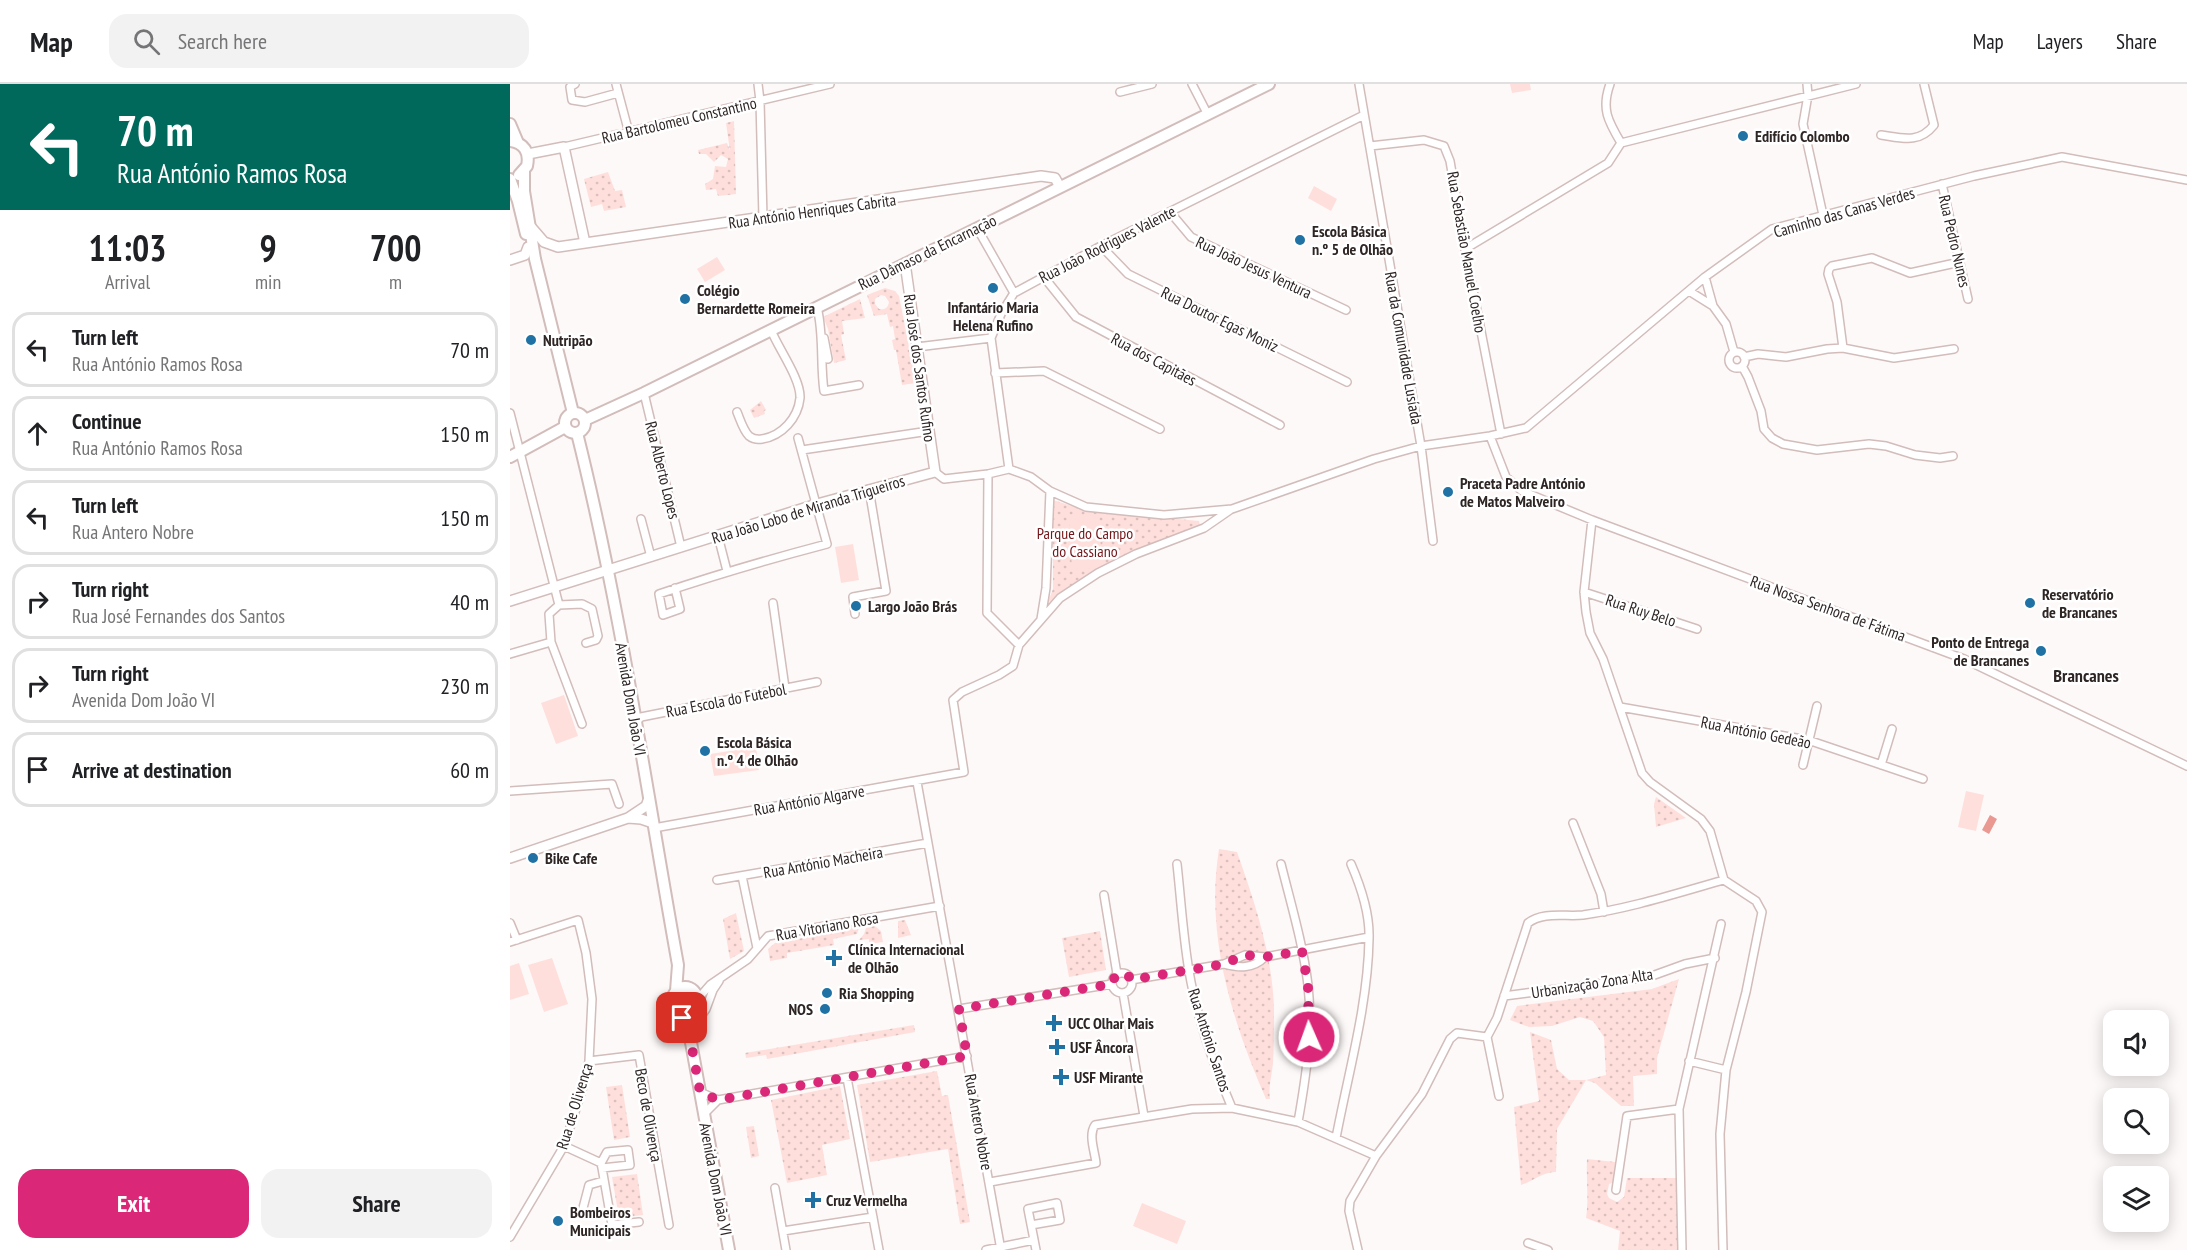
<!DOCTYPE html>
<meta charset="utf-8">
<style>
body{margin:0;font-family:"PT Sans Narrow",sans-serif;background:#f2f2f2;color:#202124;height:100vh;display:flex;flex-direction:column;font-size:22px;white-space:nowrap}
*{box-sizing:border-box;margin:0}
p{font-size:20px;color:#757577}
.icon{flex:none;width:33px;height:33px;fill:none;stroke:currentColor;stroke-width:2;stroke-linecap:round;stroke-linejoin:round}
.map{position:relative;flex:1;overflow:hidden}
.sheet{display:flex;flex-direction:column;background:#fff;width:510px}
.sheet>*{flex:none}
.hud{background:#00695c;color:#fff;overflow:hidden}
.controls{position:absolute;left:1593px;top:926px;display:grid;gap:12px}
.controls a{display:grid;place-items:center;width:66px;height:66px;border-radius:12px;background:#fff;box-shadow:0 3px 15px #0003;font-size:30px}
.pin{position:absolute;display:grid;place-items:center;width:51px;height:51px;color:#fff;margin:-26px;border-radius:12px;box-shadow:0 3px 9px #0006}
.me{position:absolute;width:66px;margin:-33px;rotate:358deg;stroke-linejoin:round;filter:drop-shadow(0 0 4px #0008)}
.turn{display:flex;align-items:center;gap:21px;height:126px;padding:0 18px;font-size:27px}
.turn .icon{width:78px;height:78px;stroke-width:2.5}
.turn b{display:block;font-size:42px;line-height:51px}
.eta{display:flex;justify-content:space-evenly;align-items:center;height:102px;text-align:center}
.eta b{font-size:36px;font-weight:700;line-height:42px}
.button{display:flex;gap:12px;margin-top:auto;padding:12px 18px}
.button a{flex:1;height:69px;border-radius:18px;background:#db2777;color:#fff;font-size:24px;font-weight:700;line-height:69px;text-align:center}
.button a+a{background:#f2f2f2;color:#202124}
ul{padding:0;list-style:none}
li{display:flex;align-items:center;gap:18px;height:75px;margin:0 12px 9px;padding:0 6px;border:3px solid #e0e0e0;border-radius:18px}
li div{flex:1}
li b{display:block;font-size:22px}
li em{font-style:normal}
header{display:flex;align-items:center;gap:36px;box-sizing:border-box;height:84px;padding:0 30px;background:#fff;border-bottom:2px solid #e0e0e0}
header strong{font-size:28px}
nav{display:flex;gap:33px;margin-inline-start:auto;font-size:21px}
.search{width:420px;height:54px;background:#f2f2f2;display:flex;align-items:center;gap:15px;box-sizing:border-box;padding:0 21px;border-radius:18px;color:#757577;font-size:22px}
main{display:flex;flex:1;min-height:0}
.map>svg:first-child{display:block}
</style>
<header>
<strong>Map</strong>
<div class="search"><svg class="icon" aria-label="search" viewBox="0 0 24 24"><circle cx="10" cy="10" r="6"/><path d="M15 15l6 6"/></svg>Search here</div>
<nav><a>Map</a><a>Layers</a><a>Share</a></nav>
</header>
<main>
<section class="sheet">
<div class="hud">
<div class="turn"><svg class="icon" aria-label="left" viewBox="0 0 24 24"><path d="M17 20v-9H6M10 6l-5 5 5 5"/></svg><div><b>70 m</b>Rua António Ramos Rosa</div></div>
</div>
<div class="eta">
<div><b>11:03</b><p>Arrival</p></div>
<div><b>9</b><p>min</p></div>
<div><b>700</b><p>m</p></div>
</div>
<ul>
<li><svg class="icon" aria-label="left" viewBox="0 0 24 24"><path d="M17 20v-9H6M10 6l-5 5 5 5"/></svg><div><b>Turn left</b><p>Rua António Ramos Rosa</p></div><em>70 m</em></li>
<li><svg class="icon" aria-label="ahead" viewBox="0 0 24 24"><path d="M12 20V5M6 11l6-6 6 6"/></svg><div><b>Continue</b><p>Rua António Ramos Rosa</p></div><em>150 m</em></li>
<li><svg class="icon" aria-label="left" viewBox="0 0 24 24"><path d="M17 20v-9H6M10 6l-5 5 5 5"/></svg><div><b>Turn left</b><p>Rua Antero Nobre</p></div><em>150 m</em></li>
<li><svg class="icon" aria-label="right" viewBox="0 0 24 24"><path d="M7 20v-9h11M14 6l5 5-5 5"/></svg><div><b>Turn right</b><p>Rua José Fernandes dos Santos</p></div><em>40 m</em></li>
<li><svg class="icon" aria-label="right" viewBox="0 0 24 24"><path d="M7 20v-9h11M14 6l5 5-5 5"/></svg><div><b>Turn right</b><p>Avenida Dom João VI</p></div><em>230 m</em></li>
<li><svg class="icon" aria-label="arrive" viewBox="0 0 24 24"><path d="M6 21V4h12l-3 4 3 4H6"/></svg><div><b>Arrive at destination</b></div><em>60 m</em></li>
</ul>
<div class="button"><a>Exit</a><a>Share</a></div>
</section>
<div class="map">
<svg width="1677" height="1166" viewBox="0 0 1677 1166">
<defs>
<pattern id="green-dots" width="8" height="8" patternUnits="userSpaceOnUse" patternTransform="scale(1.5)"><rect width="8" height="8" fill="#ffdfdc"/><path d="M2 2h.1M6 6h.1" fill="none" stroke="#dbbfbd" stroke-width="1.8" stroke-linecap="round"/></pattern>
</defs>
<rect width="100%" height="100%" fill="#fdf9f8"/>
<!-- green -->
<path fill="url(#green-dots)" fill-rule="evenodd" d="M224 37 226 110 208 112 206 105 196 106 195 100 203 95 205 82 216 83 218 75 211 71 204 78 196 70H189L188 66 217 59 220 67 216 39Z
M98 88 105 107 112 106 116 123 94 127 92 120 81 123 74 95Z
M375 204 385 207 389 212 406 299 392 301 386 266H384L382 256 385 255 383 242 380 243 377 230 364 232 357 211ZM371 211 375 212 379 218C378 224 375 226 369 225L365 220V215Z
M350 215 355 234 332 237 334 250 331 251 336 276 324 279 318 245 313 233Z
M251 317 256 326 254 327 255 330 244 334 240 326Z
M543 416 575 426 689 437 690 441 625 467 550 509 537 520 543 505Z
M1146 713 1176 734 1146 743 1144 720Z
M709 765 727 768C745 819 762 869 764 924 764 942 764 961 763 979 762 991 758 1003 760 1015H756C722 937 695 852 709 765Z
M226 829 234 867 220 875 213 835Z
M395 836 401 851 388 854V837Z
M347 841H350L347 850 323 855 324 861 277 869V874L260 877 258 865 265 859 310 851 316 846Z
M365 842 371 847 373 858 359 860V855L349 856 354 850 356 844Z
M590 847 596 886 559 893 552 854Z
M1169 895 1147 974V990L1123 992 1124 1022H1111L1085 999 1076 996 1047 1045 1046 1088C1033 1088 1023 1097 1011 1101L1004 1023 1029 1017 1020 948 1041 956 1047 985 1059 996H1076L1096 991 1094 953 1083 937 1070 933 1042 942 1019 943 1000 936 1007 922 1142 905Z
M168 915a7 7 0 1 1 14 0a7 7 0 1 1-14 0Z
M404 941 405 948 257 975 256 971 236 974 235 969Z
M427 987 432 1012 438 1011 460 1138 450 1140 438 1065 360 1078 347 1001Z
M112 1001 120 1053 104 1056 96 1003Z
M330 1002 340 1055 312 1061 317 1091 277 1099 261 1016Z
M244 1042 249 1072 241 1074 236 1043Z
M1077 1075 1105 1078 1104 1098 1099 1100 1097 1110 1099 1114 1107 1118 1114 1113 1117 1094H1168L1169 1166H1108L1110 1147 1076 1134C1079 1115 1076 1095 1077 1075Z
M127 1090 133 1131 109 1134 102 1093Z"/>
<!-- pitch -->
<path fill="#ffdfdc" d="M1000 0H1020L1021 6 1002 9Z
M804 102 827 115 821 127 798 114Z
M207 173 215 186 195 198 187 185Z
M589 430 592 484 562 485 559 432Z
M343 460 349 496 331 499 325 463Z
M54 611 68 652 46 660 31 619Z
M246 663 249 686 204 692 200 670Z
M1456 707 1474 711 1466 747 1448 743Z
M42 874 58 920 34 928 18 881Z
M9 879 19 910 0 916V882Z
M632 1119 676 1137 667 1160 623 1142Z"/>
<!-- water -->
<path fill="#e99892" d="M1480 731 1487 735 1479 750 1472 746Z"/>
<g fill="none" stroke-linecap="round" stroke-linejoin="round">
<!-- minor casing -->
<g stroke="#d2bdbb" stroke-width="10">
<path id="minor" d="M65 0 60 3 62 16 75 18 108 9
M106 0 119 49
M248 0 250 17 253 134
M682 0 698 31
M849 0 911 362 923 457
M1100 0C1091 25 1098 37 1111 59
M1297 0 1298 11 1293 40 1313 131
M610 8 642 0
M1371 51C1392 54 1409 60 1424 41L1414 0
M860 62 914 56 934 62 940 77 955 165 991 350
M54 63 320 0
M1432 100 1458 215
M660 128 681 153 836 226
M467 144 504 209
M591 162 618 190 837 298
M955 165 1098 79 1111 59 1346 0
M533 192 566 233 770 341
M1195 193 1203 222 1216 240 1224 268
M1179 207 1203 222
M307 223C314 250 310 279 314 307L349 301
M314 254 318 275
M407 263 481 254
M1333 264 1327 218 1318 190 1319 185 1322 182 1362 174 1400 189 1450 178
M1219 276a8 8 0 1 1 16 0a8 8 0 1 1-16 0Z
M1234 273 1248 270 1276 273 1317 265 1333 264 1384 274 1444 265
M1232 282 1238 293 1251 327 1254 345 1262 354 1273 360 1307 366 1359 360 1376 362 1405 371 1430 374 1443 372
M485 289 534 287 650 345
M134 309 171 463
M227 328C230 335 233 346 239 352 243 355 247 356 252 355 272 352 288 334 290 314 291 295 268 264 261 246
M0 329 49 521 39 530 41 558 72 640
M980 352 996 393 1012 407 1082 436 1454 575 1677 682
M292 366 419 347
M499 385 521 393 540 407 576 423 654 431 722 425 864 375 911 362 980 352 1016 344 1195 193 1262 145 1464 92 1552 73 1677 96
M499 385 481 254 491 230 504 209 591 162 854 31
M425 388 434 395 478 390 499 385
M478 390 477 529 509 561
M131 435 141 473
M1082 436 1074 508 1076 528 1080 549 1093 575 1132 689 1140 698 1191 735 1200 747 1214 796 1246 817 1252 828 1236 908 1216 986 1210 1050 1213 1166
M208 452 217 487
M165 504 170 525 153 531 149 510C205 491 260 475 317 460L288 354
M1074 508 1187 545
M263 519 275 604
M49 521 72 520 82 525 88 552 86 556 76 559
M345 530 343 513 376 507 359 405
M531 535 536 504 540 407
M0 570 41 558
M1110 623 1298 656 1413 695
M126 634 307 598
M1293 681 1307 622
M1371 681 1382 645
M407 698 491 1166
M0 707 102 700 109 720
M1063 739 1091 810 1094 828
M144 744 454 688 443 616 452 608 489 591 503 582 509 561 550 514 588 489 626 470 694 444 720 426
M667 780C671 816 673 852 679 887 687 935 703 980 722 1024
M771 780C781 820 793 860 798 901 803 947 796 993 788 1038
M232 792 247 864
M207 796 418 759
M594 811 607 890
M0 839 7 856
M0 858 68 836 76 869 82 915 79 977 74 1000 54 1062 0 1153
M714 880C729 884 743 885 755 873
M602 899a10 10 0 1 1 20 0a10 10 0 1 1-20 0Z
M621 896 714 880 735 871 755 873 859 853
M613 909 634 1032
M994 912 1139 893 1175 880 1205 874
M186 917 200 901 238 875 258 852 430 822
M449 925 602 900
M184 942 196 925 203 906 209 897
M977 953 987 934 1018 839C1033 827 1056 833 1073 831 1122 824 1167 809 1214 796
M977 953 989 1012
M79 977 129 971 159 1141
M1179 977 1216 986
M337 994 369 1166
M190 1008 208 1016
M194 1030 208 1016 457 972
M826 1054C838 990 858 921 859 855 860 830 851 803 841 780
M54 1062 91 1079 92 1084 120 1081 118 1066 97 1068 91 1079
M92 1084 102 1141 129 1138
M480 1098 586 1079C585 1068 578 1051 585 1041L682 1025 722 1024 788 1038 866 1072
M265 1104 276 1166
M1106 1106 1117 1032 1169 1025
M73 1124 79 1101 93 1097
M521 1141 550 1136 547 1119 518 1125 526 1166
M273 1147 363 1133
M1018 1159 1038 1166
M476 1166 524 1156
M848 1166 839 1127 840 1117 866 1072 912 1010 940 955 947 949 977 953
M1172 1166 1169 1025 1211 840"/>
</g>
<!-- tertiary casing -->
<g stroke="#d2bdbb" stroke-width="12">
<path id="tertiary" d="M18 70 54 63 75 159
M21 143 34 158 48 163 531 92 545 94 550 103
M0 176 15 171 18 163
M0 517 307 420 425 388 395 179
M118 734 131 735 143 739
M0 774 118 734 136 722 139 714"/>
</g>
<!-- secondary casing -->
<g stroke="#d2bdbb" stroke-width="14">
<path id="secondary" d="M0 40 8 59
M0 57C14 59 20 68 17 82L9 91
M14 87V107L25 175 63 329
M0 95 8 117 16 150
M55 339a10 10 0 1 1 20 0a10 10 0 1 1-20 0Z
M75 336 134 309 759 0
M67 349C111 525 136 704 168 881L166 907
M0 373 55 343
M163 915a12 12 0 1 1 24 0a12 12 0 1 1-24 0Z
M170 925 180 953 219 1166
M180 953 185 921"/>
</g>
<!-- minor -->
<use href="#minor" stroke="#fff" stroke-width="7"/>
<!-- tertiary -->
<use href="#tertiary" stroke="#fff" stroke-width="9"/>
<!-- secondary -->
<use href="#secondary" stroke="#fff" stroke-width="10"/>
</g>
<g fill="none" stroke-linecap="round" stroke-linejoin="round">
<!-- route -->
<path stroke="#db2777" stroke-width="10" stroke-dasharray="0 18" d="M172 934 180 953 190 1008 208 1016 457 972 449 925 602 900 605 892C611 887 618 889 621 896L714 880 735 871 755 873 792 867 798 902 799 953"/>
</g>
<!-- markers -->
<g fill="#1f72a3" stroke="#fff" stroke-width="2">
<circle cx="1233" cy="52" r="6"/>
<circle cx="790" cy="156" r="6"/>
<circle cx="483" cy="204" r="6"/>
<circle cx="175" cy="215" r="6"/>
<circle cx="21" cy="256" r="6"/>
<circle cx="938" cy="408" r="6"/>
<circle cx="1520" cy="519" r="6"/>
<circle cx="346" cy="522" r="6"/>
<circle cx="1531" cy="567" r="6"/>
<circle cx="195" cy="667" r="6"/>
<circle cx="23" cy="774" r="6"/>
<path d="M321 865h6v6h6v6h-6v6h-6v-6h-6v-6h6z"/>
<circle cx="317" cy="909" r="6"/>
<circle cx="315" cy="925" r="6"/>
<path d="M541 930h6v6h6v6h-6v6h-6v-6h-6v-6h6z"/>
<path d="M544 954h6v6h6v6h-6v6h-6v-6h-6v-6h6z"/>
<path d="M548 984h6v6h6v6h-6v6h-6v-6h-6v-6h6z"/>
<path d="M300 1107h6v6h6v6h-6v6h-6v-6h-6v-6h6z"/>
<circle cx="48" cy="1137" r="6"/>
</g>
<g text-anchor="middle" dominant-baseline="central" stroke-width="5" stroke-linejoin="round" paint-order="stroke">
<!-- street labels -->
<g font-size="16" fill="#2e2625" stroke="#fff">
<text transform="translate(169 36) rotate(-13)">Rua Bartolomeu Constantino</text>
<text transform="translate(302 127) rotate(-8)">Rua António Henriques Cabrita</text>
<text transform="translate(1334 128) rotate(-16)">Caminho das Canas Verdes</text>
<text transform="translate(1445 157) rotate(77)">Rua Pedro Nunes</text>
<text transform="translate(597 160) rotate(-27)">Rua João Rodrigues Valente</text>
<text transform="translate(417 168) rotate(-26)">Rua Dâmaso da Encarnação</text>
<text transform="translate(957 168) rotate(80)">Rua Sebastião Manuel Coelho</text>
<text transform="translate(744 183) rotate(25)">Rua João Jesus Ventura</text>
<text transform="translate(710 235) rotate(26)">Rua Doutor Egas Moniz</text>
<text transform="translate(894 264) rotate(80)">Rua da Comunidade Lusíada</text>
<text transform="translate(644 275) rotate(28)">Rua dos Capitães</text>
<text transform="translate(410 284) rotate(82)">Rua José dos Santos Rufino</text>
<text transform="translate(153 386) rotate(76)">Rua Alberto Lopes</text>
<text transform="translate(298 425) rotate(-17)">Rua João Lobo de Miranda Trigueiros</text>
<text transform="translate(1318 524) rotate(20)">Rua Nossa Senhora de Fátima</text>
<text transform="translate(1131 526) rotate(18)">Rua Ruy Belo</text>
<text transform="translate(121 615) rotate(80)">Avenida Dom João VI</text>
<text transform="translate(216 616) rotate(-11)">Rua Escola do Futebol</text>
<text transform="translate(1246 648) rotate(11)">Rua António Gedeão</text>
<text transform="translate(299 716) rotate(-10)">Rua António Algarve</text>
<text transform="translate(313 778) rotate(-10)">Rua António Macheira</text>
<text transform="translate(317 842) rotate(-10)">Rua Vitoriano Rosa</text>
<text transform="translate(1082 899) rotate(-9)">Urbanização Zona Alta</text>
<text transform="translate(700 956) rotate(72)">Rua António Santos</text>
<text transform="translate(64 1022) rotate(-73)">Rua de Olivença</text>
<text transform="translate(139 1031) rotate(80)">Beco de Olivença</text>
<text transform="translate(469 1038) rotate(80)">Rua Antero Nobre</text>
<text transform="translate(206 1095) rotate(79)">Avenida Dom João VI</text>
</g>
<!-- poi labels -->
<g font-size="16" font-weight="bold" fill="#2e2625" stroke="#fff" text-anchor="start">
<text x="1245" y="52">Edifício Colombo</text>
<text x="802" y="147">Escola Básica<tspan x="802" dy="18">n.º 5 de Olhão</tspan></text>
<text x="187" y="206">Colégio<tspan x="187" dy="18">Bernardette Romeira</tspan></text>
<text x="483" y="223" text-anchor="middle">Infantário Maria<tspan x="483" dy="18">Helena Rufino</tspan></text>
<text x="33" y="256">Nutripão</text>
<text x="950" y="399">Praceta Padre António<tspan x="950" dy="18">de Matos Malveiro</tspan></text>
<text x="1532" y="510">Reservatório<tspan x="1532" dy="18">de Brancanes</tspan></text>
<text x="358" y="522">Largo João Brás</text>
<text x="1519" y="558" text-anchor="end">Ponto de Entrega<tspan x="1519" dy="18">de Brancanes</tspan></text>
<text x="207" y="658">Escola Básica<tspan x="207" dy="18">n.º 4 de Olhão</tspan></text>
<text x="35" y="774">Bike Cafe</text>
<text x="338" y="865">Clínica Internacional<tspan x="338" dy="18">de Olhão</tspan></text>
<text x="329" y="909">Ria Shopping</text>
<text x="303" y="925" text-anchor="end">NOS</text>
<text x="558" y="939">UCC Olhar Mais</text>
<text x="560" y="963">USF Âncora</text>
<text x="564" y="993">USF Mirante</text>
<text x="316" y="1116">Cruz Vermelha</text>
<text x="60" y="1128">Bombeiros<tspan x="60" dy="18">Municipais</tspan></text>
</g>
<!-- park labels -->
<g font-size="16" fill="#731519" stroke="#fff">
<text x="575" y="449">Parque do Campo<tspan x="575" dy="18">do Cassiano</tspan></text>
</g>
<!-- neighbourhood labels -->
<g font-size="18" font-weight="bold" fill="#2e2625" stroke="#fff">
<text x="1576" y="591">Brancanes</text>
</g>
</g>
</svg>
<div class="controls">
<a><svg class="icon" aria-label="sound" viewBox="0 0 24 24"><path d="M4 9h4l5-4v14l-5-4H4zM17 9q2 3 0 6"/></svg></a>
<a><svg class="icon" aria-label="search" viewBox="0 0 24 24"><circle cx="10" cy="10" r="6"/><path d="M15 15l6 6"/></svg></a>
<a><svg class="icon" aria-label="layers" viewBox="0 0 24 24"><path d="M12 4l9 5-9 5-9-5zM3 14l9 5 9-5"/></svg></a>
</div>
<div class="pin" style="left:172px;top:934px;background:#d93025"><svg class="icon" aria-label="arrive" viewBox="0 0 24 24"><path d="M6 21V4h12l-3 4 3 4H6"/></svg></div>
<svg class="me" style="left:799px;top:953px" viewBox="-20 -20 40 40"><circle r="17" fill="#db2777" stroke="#fff" stroke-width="3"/><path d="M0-11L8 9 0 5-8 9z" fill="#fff"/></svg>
</div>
</main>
